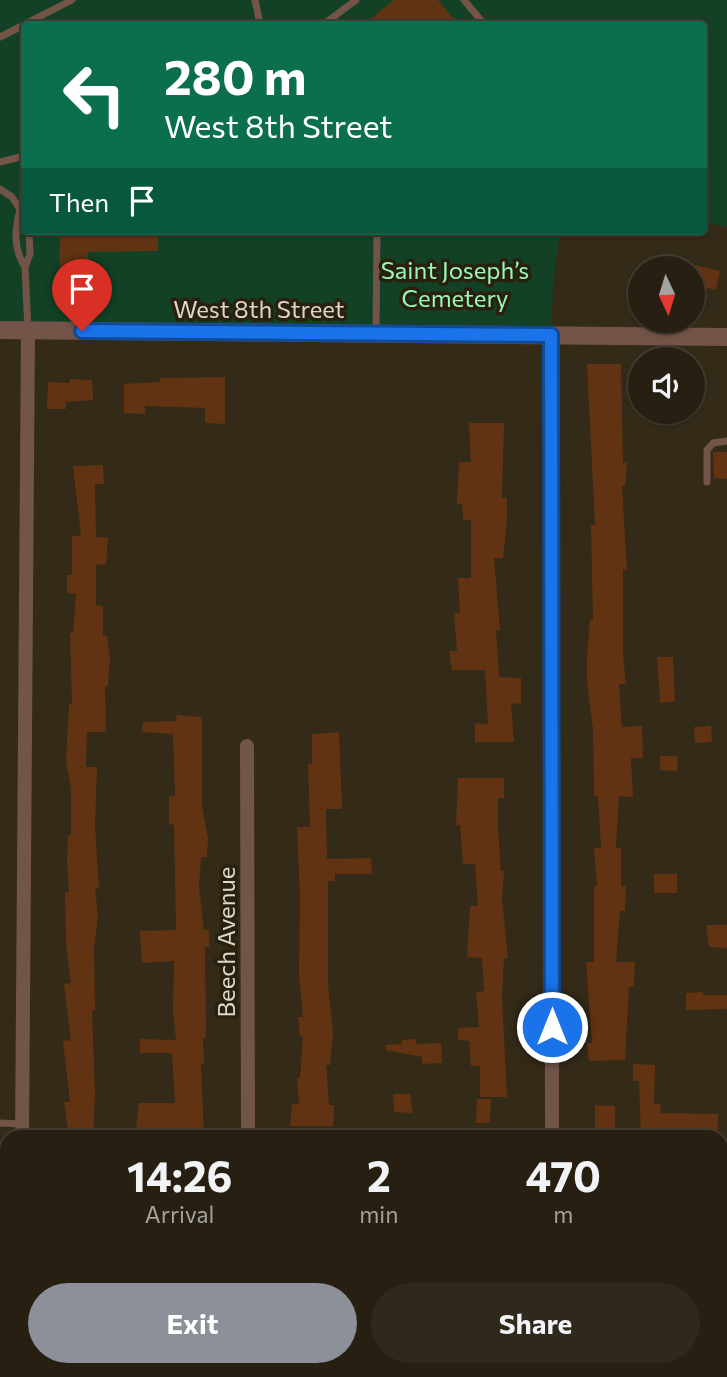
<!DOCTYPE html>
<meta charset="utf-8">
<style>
body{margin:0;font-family:Commissioner,sans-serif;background:#2f281b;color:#f1f3f6;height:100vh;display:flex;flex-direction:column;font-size:26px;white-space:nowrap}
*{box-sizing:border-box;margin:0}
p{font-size:23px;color:#a4a39f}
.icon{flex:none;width:38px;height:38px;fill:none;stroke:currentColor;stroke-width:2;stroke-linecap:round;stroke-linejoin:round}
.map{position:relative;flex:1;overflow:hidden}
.details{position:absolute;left:0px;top:1130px;width:728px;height:247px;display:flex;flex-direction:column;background:#272012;border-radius:21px 21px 0 0;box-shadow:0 2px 5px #0004,0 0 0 2px #433e32}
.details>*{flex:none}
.top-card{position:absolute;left:21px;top:21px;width:686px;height:214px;border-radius:7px;box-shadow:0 2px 5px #0004,0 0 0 2px #433e32;background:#0b6e4f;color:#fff;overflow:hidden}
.needle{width:46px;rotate:176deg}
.fabs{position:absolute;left:628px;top:256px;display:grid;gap:14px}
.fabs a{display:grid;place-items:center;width:77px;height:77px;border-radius:50%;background:#272012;box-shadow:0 2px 5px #0004,0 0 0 2px #433e32;font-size:35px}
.pin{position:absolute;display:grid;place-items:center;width:60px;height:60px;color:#fff;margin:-72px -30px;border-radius:50% 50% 50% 0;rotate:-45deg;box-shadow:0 0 7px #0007}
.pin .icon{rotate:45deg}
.me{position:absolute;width:77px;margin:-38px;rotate:0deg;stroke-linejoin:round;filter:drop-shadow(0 0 5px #0008)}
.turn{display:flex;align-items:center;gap:24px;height:147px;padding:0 28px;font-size:32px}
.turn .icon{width:91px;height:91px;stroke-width:2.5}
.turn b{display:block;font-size:49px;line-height:60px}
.then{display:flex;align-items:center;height:66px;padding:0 28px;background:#0003;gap:14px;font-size:26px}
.eta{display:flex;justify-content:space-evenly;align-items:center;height:119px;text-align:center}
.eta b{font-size:42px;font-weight:700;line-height:49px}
.primary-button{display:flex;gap:14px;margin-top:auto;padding:14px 28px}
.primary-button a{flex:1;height:80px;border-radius:42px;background:#8c9099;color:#fff;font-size:28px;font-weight:700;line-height:80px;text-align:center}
.primary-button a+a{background:#2f281b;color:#f1f3f6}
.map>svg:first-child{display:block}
</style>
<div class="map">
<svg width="727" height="1377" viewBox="0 0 727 1377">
<rect width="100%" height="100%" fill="#342a18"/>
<!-- green -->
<path fill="#124125" d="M0 0H727V226L704 223V24H24V231H560L553 286 551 335 0 330Z"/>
<!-- building -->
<path fill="#613312" d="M394 0H438L458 24H364Z
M60 231H158V251L88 252V279L59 280Z
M695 265 720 271 716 290 693 285Z
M587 364H621L623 463H627L625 486H622L627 570H623V656L626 684H619L622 727 642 726 643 758H631L633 797 619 796 616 848H621V886H626L625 911H620L616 962H635L634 987H629L625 1060 589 1061 587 1043H592L586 962H594V886H597L594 848H601L598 796H594L593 729 587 682V657L590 619 593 620 591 525H595Z
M225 377V424L205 423V408L145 406V414L124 413V384L160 382V378Z
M70 379 92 380 93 400 66 402V409H47L48 382 70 383Z
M469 423H504L502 498H507V520L503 558H494L500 630H496L499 677 521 678V703L511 704 514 742H475V723L488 724 485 670H452L449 651H457L454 613H460L458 578H471V520H463L462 504H457L459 462H471Z
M713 452H727V479L714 478Z
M103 465 104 484H95L96 537 108 538 106 565 96 564V605L103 606V636H107L110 658 108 686H105L106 732H87L86 767H97L95 825 99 889 95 888 98 916 94 947 95 1011 92 1010 95 1094 93 1138H69L64 1102H70L63 1040 71 1041 64 984 71 983 66 944 65 892H69L67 863 68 835H71V789L66 761 69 704H72L70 633H73L76 594 67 593V575H72V536H81L73 466Z
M657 657H673L675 701 660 703Z
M176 715 202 717V805L208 839 207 857H201L199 887 204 930H209V947H205L206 1038H203L204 1064H201L204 1138H135L139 1103H175L172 1053H140V1039L176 1040 173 1012 174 961 142 963 140 931 176 930 174 825 169 824V796H175L173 734 142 732 143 722 177 721Z
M711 726 712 742 695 743 694 727Z
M339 732 342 809H326L327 859 371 858 372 874H335V881H328V984L333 1034 330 1065H326L329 1105H334L333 1126H290L292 1104H299L297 1078H300L303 1036 300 1035 298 1017H303L299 974 300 896 297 827H310L308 764 312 763V734Z
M660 756H678L677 771 660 770Z
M458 778H504V798H498V828L501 871H504L502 900 508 958H504L502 996 507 1097H480V1066H471L469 1041 458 1040V1028L479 1027 476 992 484 991 482 958 467 957 470 906H478L475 864H463L460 825H456Z
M654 874H677V893H654Z
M706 925H727V948L709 947Z
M703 992V995H727V1009L686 1010V993Z
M415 1039 416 1044 441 1043 442 1063 422 1064V1057L386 1050V1045L402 1044V1040Z
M633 1064 655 1065 654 1104H660L661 1113 718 1114 717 1138H641L639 1081H633Z
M393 1094H410L413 1113 394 1112Z
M477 1099H491L490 1123H476Z
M595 1105 615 1106V1138H595Z"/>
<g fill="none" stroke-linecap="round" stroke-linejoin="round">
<!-- service -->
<path stroke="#725448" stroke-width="7" d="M255 0 260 24
M464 0 484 24
M25 24 72 0
M324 24 356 0
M0 37 24 25
M0 162 24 156
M0 189 12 197 24 216
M20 209C15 230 13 249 25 267
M28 330 25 267 30 254 29 231
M376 333 377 231
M707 482V450L713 443 727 441
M0 1123 22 1124
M0 1164H7"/>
<!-- minor -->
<path stroke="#725448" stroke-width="14" d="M551 335 552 1138
M247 746 248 1138
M22 1138 28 331
M721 1188H727
M0 1361 7 1358
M21 1370V1377
M249 1377V1370
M487 1377 488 1370"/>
<!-- tertiary -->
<path stroke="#725448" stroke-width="18" d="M0 330 727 337"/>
</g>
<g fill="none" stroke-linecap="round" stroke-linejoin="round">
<!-- route casing -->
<g stroke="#114b97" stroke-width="18">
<path id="route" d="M82 331 551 335 552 1027"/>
</g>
<!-- route -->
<use href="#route" stroke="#1a73e8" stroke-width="12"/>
</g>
<g text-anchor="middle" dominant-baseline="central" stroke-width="7" stroke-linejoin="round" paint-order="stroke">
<!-- park labels -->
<g font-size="24" fill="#98f8b7" stroke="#2a200e">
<text x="455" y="269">Saint Joseph’s<tspan x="455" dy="28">Cemetery</tspan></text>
</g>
<!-- street labels -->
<g font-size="24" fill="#ddd7cb" stroke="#2a200e">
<text x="259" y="308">West 8th Street</text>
<text transform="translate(225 942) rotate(-90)">Beech Avenue</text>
</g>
</g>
</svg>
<div class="fabs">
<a><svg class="needle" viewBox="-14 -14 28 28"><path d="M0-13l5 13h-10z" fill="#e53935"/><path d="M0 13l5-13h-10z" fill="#a4a39f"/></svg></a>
<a><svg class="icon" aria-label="sound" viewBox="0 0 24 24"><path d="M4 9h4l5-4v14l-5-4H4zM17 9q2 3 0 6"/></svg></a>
</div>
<div class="pin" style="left:82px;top:331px;background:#d93025"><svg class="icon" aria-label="arrive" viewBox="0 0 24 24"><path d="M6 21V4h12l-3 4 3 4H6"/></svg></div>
<svg class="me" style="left:552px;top:1027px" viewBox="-20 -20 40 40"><circle r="17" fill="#1a73e8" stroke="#fff" stroke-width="3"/><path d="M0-11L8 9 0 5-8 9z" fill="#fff"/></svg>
<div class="top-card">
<div class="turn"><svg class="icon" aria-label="left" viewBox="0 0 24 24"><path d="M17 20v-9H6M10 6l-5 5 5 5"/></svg><div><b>280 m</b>West 8th Street</div></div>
<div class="then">Then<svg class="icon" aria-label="arrive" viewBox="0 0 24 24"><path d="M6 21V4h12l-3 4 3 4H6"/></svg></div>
</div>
<section class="details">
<div class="eta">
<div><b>14:26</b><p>Arrival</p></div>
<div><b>2</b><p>min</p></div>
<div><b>470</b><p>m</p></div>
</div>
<div class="primary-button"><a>Exit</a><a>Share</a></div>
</section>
</div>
